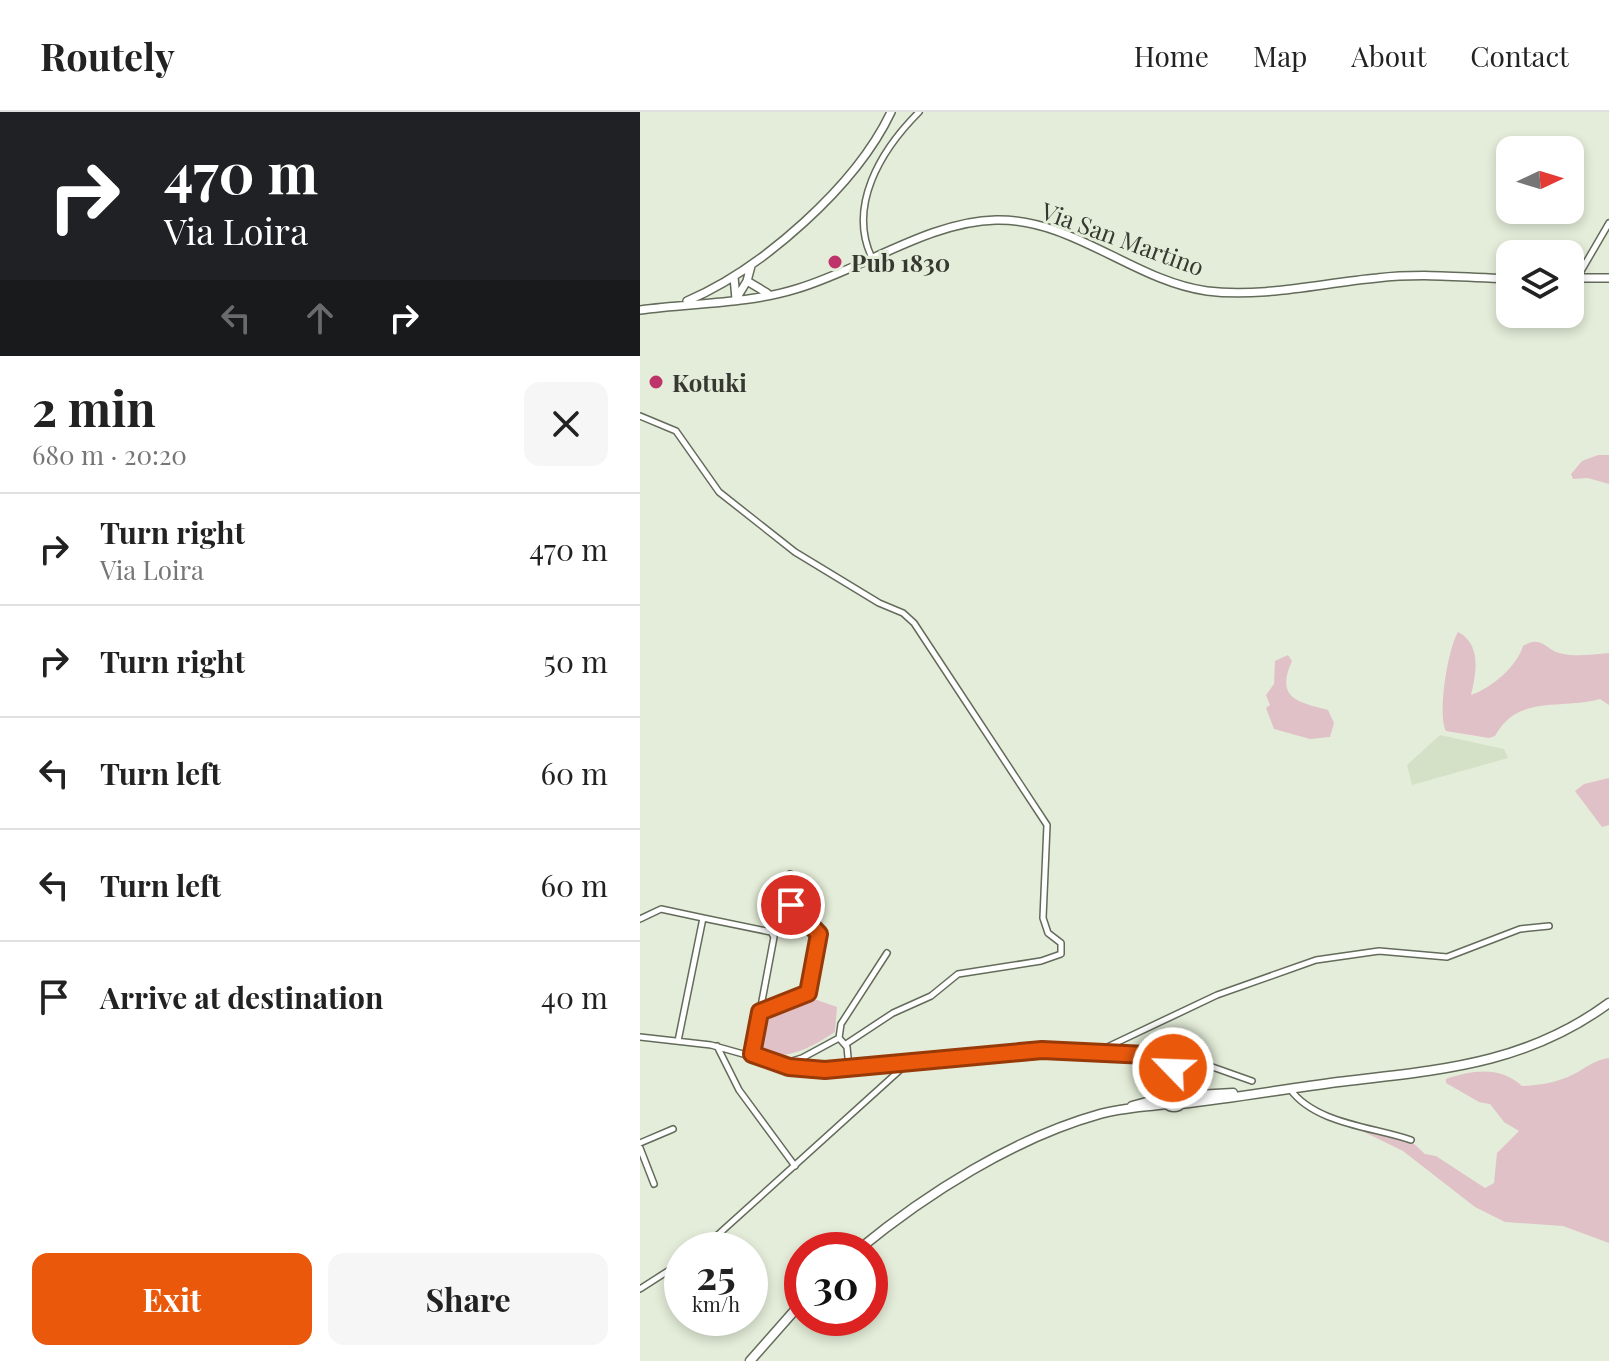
<!DOCTYPE html>
<meta charset="utf-8">
<style>
body{margin:0;font-family:"Playfair Display",serif;background:#f6f6f6;color:#222;height:100vh;display:flex;flex-direction:column;font-size:30px;white-space:nowrap}
*{box-sizing:border-box;margin:0}
p{font-size:26px;color:#767676}
.icon{flex:none;width:44px;height:44px;fill:none;stroke:currentColor;stroke-width:2;stroke-linecap:round;stroke-linejoin:round}
.map{position:relative;flex:1;overflow:hidden}
.sheet{display:flex;flex-direction:column;background:#fff;width:640px}
.sheet>*{flex:none}
.banner{background:#202124;color:#fff;overflow:hidden}
.needle{width:52px;rotate:86deg}
.buttons{position:absolute;left:856px;top:24px;display:grid;gap:16px}
.buttons a{display:grid;place-items:center;width:88px;height:88px;border-radius:16px;background:#fff;box-shadow:0 4px 12px #0003;font-size:40px}
.speed{position:absolute;left:24px;top:1120px;display:flex;gap:16px;font-size:40px;font-weight:700;text-align:center}
.speed>*{display:grid;place-content:center;width:104px;height:104px;border-radius:50%;background:#fff;box-shadow:0 4px 12px #0003;line-height:1}
.speed small{font-size:20px;font-weight:400}
.speed .limit{border:12px solid #d22;background:#fff;color:#111}
.pin{position:absolute;display:grid;place-items:center;width:68px;height:68px;color:#fff;margin:-34px;border:4px solid #fff;border-radius:50%;box-shadow:0 2px 8px #0007}
.me{position:absolute;width:88px;margin:-44px;rotate:294deg;stroke-linejoin:round;filter:drop-shadow(0 0 6px #0008)}
.turn{display:flex;align-items:center;gap:28px;height:168px;padding:0 32px;font-size:36px}
.turn .icon{width:104px;height:104px;stroke-width:2.5}
.turn b{display:block;font-size:56px;line-height:68px}
.lanes{display:flex;align-items:center;height:76px;padding:0 32px;background:#0003;justify-content:center;gap:40px;direction:ltr}
.lanes .off{opacity:.35}
.round{display:grid;place-items:center;flex:none;width:84px;height:84px;border-radius:16px;background:#f6f6f6}
.overview{display:flex;align-items:center;justify-content:space-between;height:136px;padding:0 32px}
h1{font-size:48px;font-weight:700;line-height:60px}
.cta{display:flex;gap:16px;margin-top:auto;padding:16px 32px}
.cta a{flex:1;height:92px;border-radius:16px;background:#ea580c;color:#fff;font-size:32px;font-weight:700;line-height:92px;text-align:center}
.cta a+a{background:#f6f6f6;color:#222}
ul{padding:0;list-style:none}
li{display:flex;align-items:center;gap:24px;height:112px;padding:0 32px;border-top:2px solid #e0e0e0}
li div{flex:1}
li b{display:block;font-size:30px}
li em{font-style:normal}
header{display:flex;align-items:center;gap:48px;box-sizing:border-box;height:112px;padding:0 40px;background:#fff;border-bottom:2px solid #e0e0e0}
header strong{font-size:38px}
nav{display:flex;gap:44px;margin-inline-start:auto;font-size:28px}
main{display:flex;flex:1;min-height:0}
.map>svg:first-child{display:block}
</style>
<header>
<strong>Routely</strong>
<nav><a>Home</a><a>Map</a><a>About</a><a>Contact</a></nav>
</header>
<main>
<section class="sheet">
<div class="banner">
<div class="turn"><svg class="icon" aria-label="right" viewBox="0 0 24 24"><path d="M7 20v-9h11M14 6l5 5-5 5"/></svg><div><b>470 m</b>Via Loira</div></div>
<div class="lanes"><svg class="icon off" aria-label="left" viewBox="0 0 24 24"><path d="M17 20v-9H6M10 6l-5 5 5 5"/></svg><svg class="icon off" aria-label="ahead" viewBox="0 0 24 24"><path d="M12 20V5M6 11l6-6 6 6"/></svg><svg class="icon" aria-label="right" viewBox="0 0 24 24"><path d="M7 20v-9h11M14 6l5 5-5 5"/></svg></div>
</div>
<div class="overview"><div><h1>2 min</h1><p>680 m · 20:20</p></div><a class="round"><svg class="icon" aria-label="close" viewBox="0 0 24 24"><path d="M6 6l12 12M18 6L6 18"/></svg></a></div>
<ul>
<li><svg class="icon" aria-label="right" viewBox="0 0 24 24"><path d="M7 20v-9h11M14 6l5 5-5 5"/></svg><div><b>Turn right</b><p>Via Loira</p></div><em>470 m</em></li>
<li><svg class="icon" aria-label="right" viewBox="0 0 24 24"><path d="M7 20v-9h11M14 6l5 5-5 5"/></svg><div><b>Turn right</b></div><em>50 m</em></li>
<li><svg class="icon" aria-label="left" viewBox="0 0 24 24"><path d="M17 20v-9H6M10 6l-5 5 5 5"/></svg><div><b>Turn left</b></div><em>60 m</em></li>
<li><svg class="icon" aria-label="left" viewBox="0 0 24 24"><path d="M17 20v-9H6M10 6l-5 5 5 5"/></svg><div><b>Turn left</b></div><em>60 m</em></li>
<li><svg class="icon" aria-label="arrive" viewBox="0 0 24 24"><path d="M6 21V4h12l-3 4 3 4H6"/></svg><div><b>Arrive at destination</b></div><em>40 m</em></li>
</ul>
<div class="cta"><a>Exit</a><a>Share</a></div>
</section>
<div class="map">
<svg width="969" height="1249" viewBox="0 0 969 1249">
<rect width="100%" height="100%" fill="#e4edd9"/>
<!-- built -->
<path fill="#d5e1c7" d="M800 623 864 637 868 646 772 673 767 653Z"/>
<!-- green -->
<path fill="#e0c1c8" d="M958 343H969V372L948 366 933 367 931 362 942 349Z
M818 520C842 532 836 563 831 583 852 576 877 554 883 534 903 522 905 539 923 542 937 545 955 542 969 541V593L960 587C920 598 878 582 855 624L849 626 806 619C797 603 808 536 818 520Z
M648 543 652 549C635 587 658 590 688 598L694 611 690 625 670 627 634 617 626 596 630 593 626 583 634 572 635 549Z
M969 666V713L962 715 935 679 944 672Z
M154 888H177L197 895 195 920C173 934 142 954 116 935 124 910 131 900 154 888Z
M969 946V1131L923 1114 865 1110 835 1095 763 1039 716 1016 772 1030 785 1042 796 1044 845 1076 854 1071 857 1041 879 1019 864 1010 850 992 839 990 806 971V967C833 958 860 954 882 974 900 973 917 971 934 962 946 956 954 948 969 946Z"/>
<g fill="none" stroke-linecap="round" stroke-linejoin="round">
<!-- minor casing -->
<g stroke="#636b5a" stroke-width="8">
<path id="minor" d="M233 148C206 95 241 38 279 0
M937 166 969 111
M0 304 36 319 79 380 155 440 239 491 263 501 274 511 407 713 403 806 408 821 421 831V842L401 849 318 862 291 884 253 901 206 932
M0 807 21 797 63 806
M120 900 168 881 179 822 147 787 150 762
M0 925 71 933 149 955 179 958 339 941 460 938 547 946 612 969
M38 929 63 806 131 820 134 825 112 942
M77 934 99 978 155 1054
M461 938 577 883 676 848 739 839 807 845 880 817 909 814
M528 945 539 976
M142 952 162 946 199 926
M209 956 207 935 199 926 201 912 247 841
M528 976 533 957
M650 977C675 1012 734 1015 771 1028
M0 1031 33 1017
M0 1036 14 1072
M61 1138 270 949
M0 1177 42 1150"/>
</g>
<!-- tertiary casing -->
<g stroke="#636b5a" stroke-width="10">
<path id="tertiary" d="M111 154 107 169 127 181
M94 165 96 187 107 169
M930 166H969
M47 189C122 157 216 74 251 0
M0 198C51 191 107 192 156 177 221 158 290 109 356 108 432 106 494 169 567 179 622 186 682 171 737 166 781 161 825 165 870 167"/>
</g>
<!-- secondary casing -->
<g stroke="#636b5a" stroke-width="11">
<path id="secondary" d="M524 985a10 10 0 1 1 20 0a10 10 0 1 1-20 0Z
M542 979 557 983 593 981
M541 992C594 986 645 977 698 970 798 958 885 953 969 891
M492 994 514 988 525 980
M218 1138C286 1082 374 1026 460 1002 481 996 505 995 526 992
M110 1249 162 1190"/>
</g>
<!-- minor -->
<use href="#minor" stroke="#fff" stroke-width="5"/>
<!-- tertiary -->
<use href="#tertiary" stroke="#fff" stroke-width="7"/>
<!-- secondary -->
<use href="#secondary" stroke="#fff" stroke-width="8"/>
</g>
<g fill="none" stroke-linecap="round" stroke-linejoin="round">
<!-- route casing -->
<g stroke="#983908" stroke-width="20">
<path id="route" d="M151 793 179 822 168 881 120 900 112 942 149 955 185 958 402 938 527 944 533 956"/>
</g>
<!-- route -->
<use href="#route" stroke="#ea580c" stroke-width="14"/>
</g>
<!-- markers -->
<g fill="#be336a" stroke="#e4edd9" stroke-width="3">
<circle cx="195" cy="150" r="8"/>
<circle cx="16" cy="270" r="8"/>
</g>
<g text-anchor="middle" dominant-baseline="central" stroke-width="6" stroke-linejoin="round" paint-order="stroke">
<!-- street labels -->
<g font-size="24" fill="#353931" stroke="#e4edd9">
<text transform="translate(483 126) rotate(20)">Via San Martino</text>
</g>
<!-- poi labels -->
<g font-size="24" font-weight="bold" fill="#353931" stroke="#e4edd9" text-anchor="start">
<text x="211" y="150">Pub 1830</text>
<text x="32" y="270">Kotuki</text>
</g>
</g>
</svg>
<div class="buttons">
<a><svg class="needle" viewBox="-14 -14 28 28"><path d="M0-13l5 13h-10z" fill="#e53935"/><path d="M0 13l5-13h-10z" fill="#767676"/></svg></a>
<a><svg class="icon" aria-label="layers" viewBox="0 0 24 24"><path d="M12 4l9 5-9 5-9-5zM3 14l9 5 9-5"/></svg></a>
</div>
<div class="speed"><div>25<small>km/h</small></div><div class="limit">30</div></div>
<div class="pin" style="left:151px;top:793px;background:#d93025"><svg class="icon" aria-label="arrive" viewBox="0 0 24 24"><path d="M6 21V4h12l-3 4 3 4H6"/></svg></div>
<svg class="me" style="left:533px;top:956px" viewBox="-20 -20 40 40"><circle r="17" fill="#ea580c" stroke="#fff" stroke-width="3"/><path d="M0-11L8 9 0 5-8 9z" fill="#fff"/></svg>
</div>
</main>
